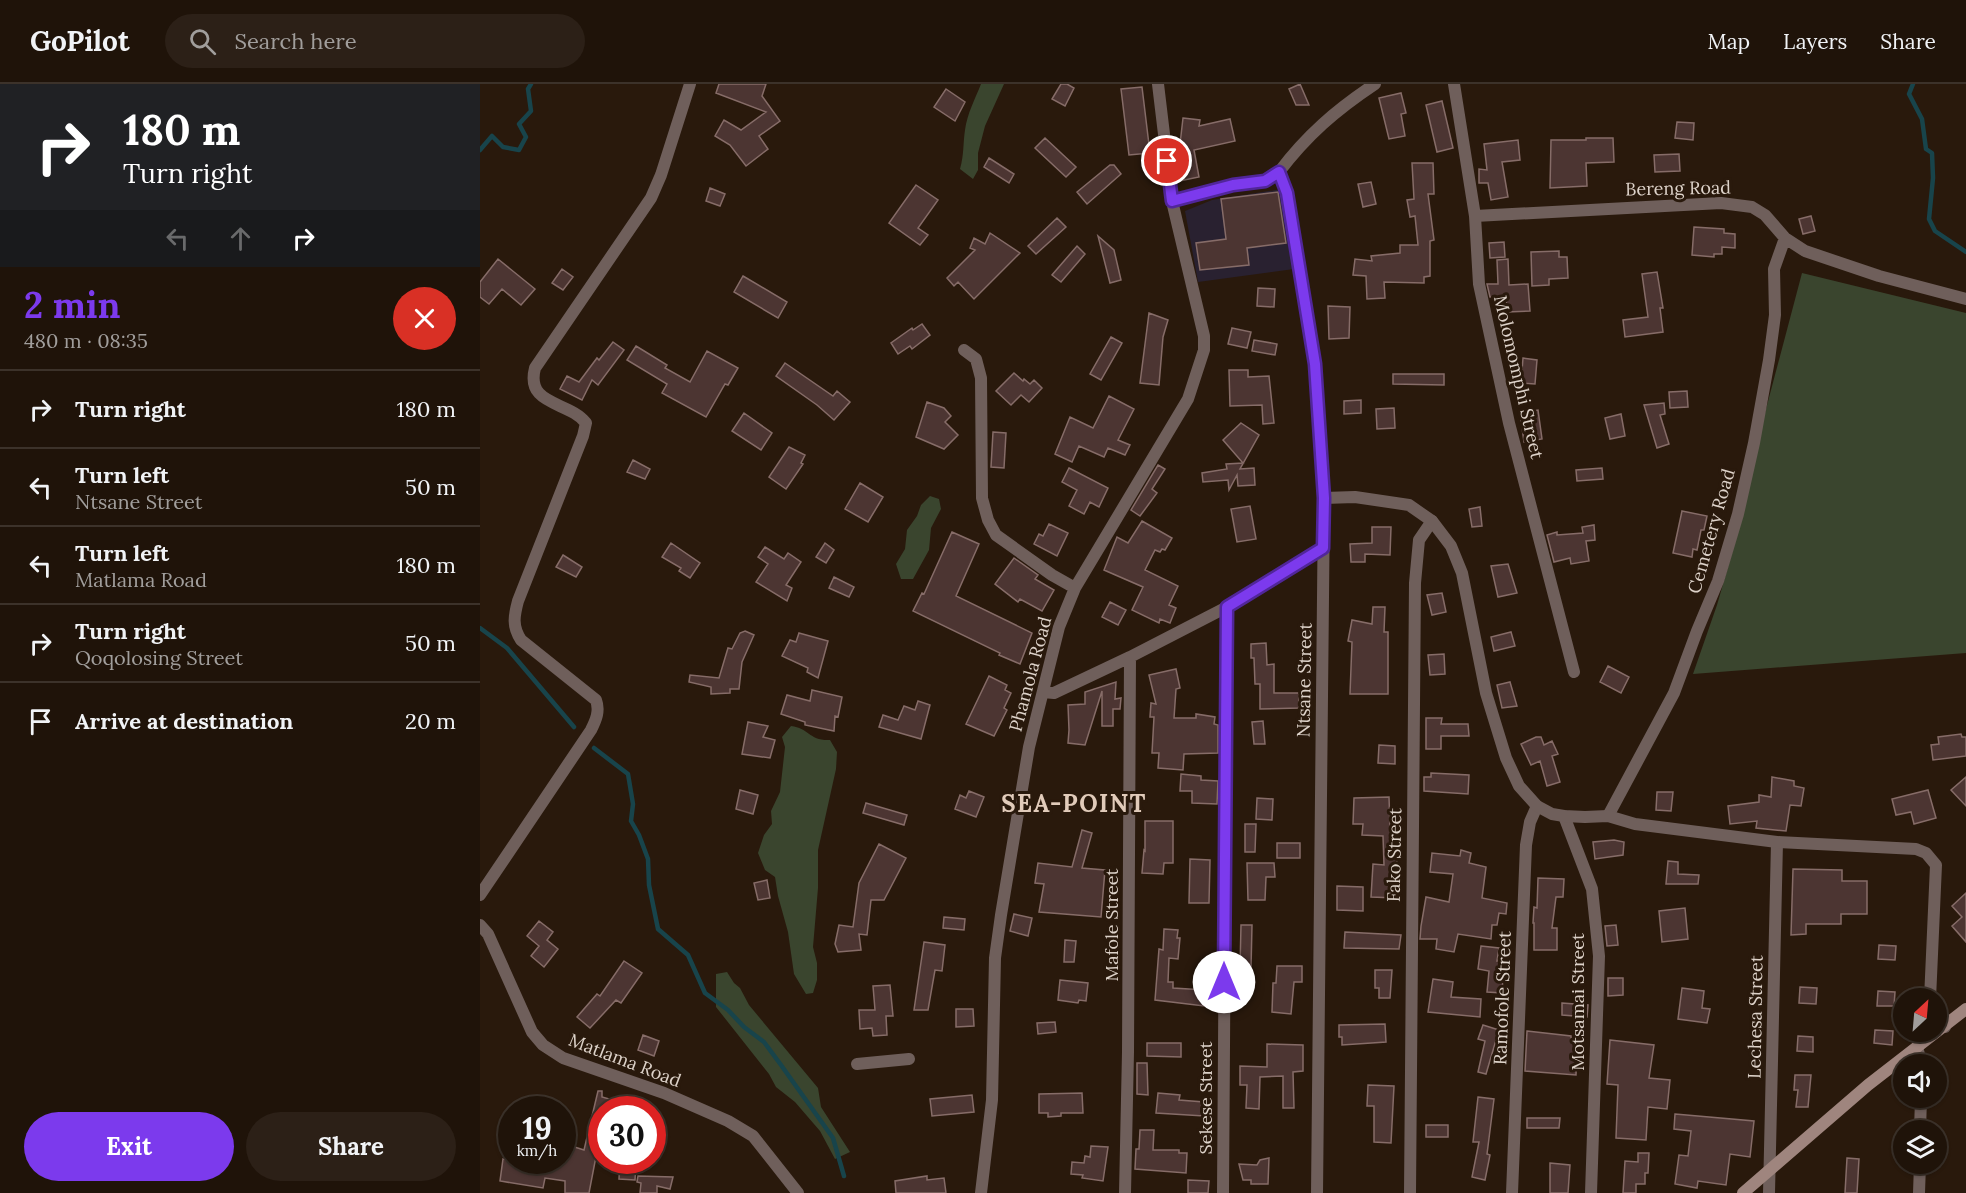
<!DOCTYPE html>
<meta charset="utf-8">
<style>
body{margin:0;font-family:Lora,serif;background:#2c2017;color:#f1f3f6;height:100vh;display:flex;flex-direction:column;font-size:22px;white-space:nowrap}
*{box-sizing:border-box;margin:0}
p{font-size:20px;color:#a19e9c}
.icon{flex:none;width:33px;height:33px;fill:none;stroke:currentColor;stroke-width:2;stroke-linecap:round;stroke-linejoin:round}
.map{position:relative;flex:1;overflow:hidden}
.panel{display:flex;flex-direction:column;background:#1f1309;width:480px}
.panel>*{flex:none}
.guide{background:#202124;color:#fff;overflow:hidden}
.needle{width:39px;rotate:26deg}
.controls{position:absolute;left:1413px;top:904px;display:grid;gap:12px}
.controls a{display:grid;place-items:center;width:54px;height:54px;border-radius:50%;background:#1f1309;box-shadow:0 2px 4px #0004,0 0 0 2px #3c322a;font-size:30px}
.speed{position:absolute;left:18px;top:1012px;display:flex;gap:12px;font-size:30px;font-weight:700;text-align:center}
.speed>*{display:grid;place-content:center;width:78px;height:78px;border-radius:50%;background:#1f1309;box-shadow:0 2px 4px #0004,0 0 0 2px #3c322a;line-height:1}
.speed small{font-size:15px;font-weight:400}
.speed .limit{border:9px solid #d22;background:#fff;color:#111}
.pin{position:absolute;display:grid;place-items:center;width:51px;height:51px;color:#fff;margin:-26px;border:3px solid #fff;border-radius:50%;box-shadow:0 2px 6px #0007}
.me{position:absolute;width:66px;margin:-33px;rotate:0deg;stroke-linejoin:round;filter:drop-shadow(0 0 4px #0008)}
.turn{display:flex;align-items:center;gap:21px;height:126px;padding:0 24px;font-size:27px}
.turn .icon{width:78px;height:78px;stroke-width:2.5}
.turn b{display:block;font-size:42px;line-height:51px}
.lanes{display:flex;align-items:center;height:57px;padding:0 24px;background:#0003;justify-content:center;gap:30px;direction:ltr}
.lanes .off{opacity:.35}
.round{display:grid;place-items:center;flex:none;width:63px;height:63px;border-radius:32px;background:#2c2017}
.overview{display:flex;align-items:center;justify-content:space-between;height:102px;padding:0 24px}
h1{font-size:36px;font-weight:800;line-height:45px;color:#7c3aed}
.action{display:flex;gap:12px;margin-top:auto;padding:12px 24px}
.action a{flex:1;height:69px;border-radius:36px;background:#7c3aed;color:#fff;font-size:24px;font-weight:800;line-height:69px;text-align:center}
.action a+a{background:#2c2017;color:#f1f3f6}
ul{padding:0;list-style:none}
li{display:flex;align-items:center;gap:18px;height:78px;padding:0 24px;border-top:2px solid #3c322a}
li div{flex:1}
li b{display:block;font-size:22px}
li em{font-style:normal}
header{display:flex;align-items:center;gap:36px;box-sizing:border-box;height:84px;padding:0 30px;background:#1f1309;border-bottom:2px solid #3c322a}
header strong{font-size:28px}
nav{display:flex;gap:33px;margin-inline-start:auto;font-size:21px}
.search{width:420px;height:54px;background:#2c2017;display:flex;align-items:center;gap:15px;box-sizing:border-box;padding:0 21px;border-radius:33px;color:#a19e9c;font-size:22px}
main{display:flex;flex:1;min-height:0}
.map>svg:first-child{display:block}
</style>
<header>
<strong>GoPilot</strong>
<div class="search"><svg class="icon" aria-label="search" viewBox="0 0 24 24"><circle cx="10" cy="10" r="6"/><path d="M15 15l6 6"/></svg>Search here</div>
<nav><a>Map</a><a>Layers</a><a>Share</a></nav>
</header>
<main>
<section class="panel">
<div class="guide">
<div class="turn"><svg class="icon" aria-label="right" viewBox="0 0 24 24"><path d="M7 20v-9h11M14 6l5 5-5 5"/></svg><div><b>180 m</b>Turn right</div></div>
<div class="lanes"><svg class="icon off" aria-label="left" viewBox="0 0 24 24"><path d="M17 20v-9H6M10 6l-5 5 5 5"/></svg><svg class="icon off" aria-label="ahead" viewBox="0 0 24 24"><path d="M12 20V5M6 11l6-6 6 6"/></svg><svg class="icon" aria-label="right" viewBox="0 0 24 24"><path d="M7 20v-9h11M14 6l5 5-5 5"/></svg></div>
</div>
<div class="overview"><div><h1>2 min</h1><p>480 m · 08:35</p></div><a class="round" style="background:#d93025;color:#fff"><svg class="icon" aria-label="close" viewBox="0 0 24 24"><path d="M6 6l12 12M18 6L6 18"/></svg></a></div>
<ul>
<li><svg class="icon" aria-label="right" viewBox="0 0 24 24"><path d="M7 20v-9h11M14 6l5 5-5 5"/></svg><div><b>Turn right</b></div><em>180 m</em></li>
<li><svg class="icon" aria-label="left" viewBox="0 0 24 24"><path d="M17 20v-9H6M10 6l-5 5 5 5"/></svg><div><b>Turn left</b><p>Ntsane Street</p></div><em>50 m</em></li>
<li><svg class="icon" aria-label="left" viewBox="0 0 24 24"><path d="M17 20v-9H6M10 6l-5 5 5 5"/></svg><div><b>Turn left</b><p>Matlama Road</p></div><em>180 m</em></li>
<li><svg class="icon" aria-label="right" viewBox="0 0 24 24"><path d="M7 20v-9h11M14 6l5 5-5 5"/></svg><div><b>Turn right</b><p>Qoqolosing Street</p></div><em>50 m</em></li>
<li><svg class="icon" aria-label="arrive" viewBox="0 0 24 24"><path d="M6 21V4h12l-3 4 3 4H6"/></svg><div><b>Arrive at destination</b></div><em>20 m</em></li>
</ul>
<div class="action"><a>Exit</a><a>Share</a></div>
</section>
<div class="map">
<svg width="1486" height="1109" viewBox="0 0 1486 1109">
<rect width="100%" height="100%" fill="#29190c"/>
<!-- commercial -->
<path fill="#292130" d="M802 105 814 185 718 198 705 127 732 116Z"/>
<!-- green -->
<path fill="#3a452e" d="M501 0H524L505 42 498 69V86L493 95 480 85C484 71 483 59 485 46 487 30 495 15 501 0Z
M1322 189 1486 229V569L1213 590 1237 521 1261 438 1277 359Z
M450 412 459 415 461 425 451 444 449 466 433 495H421L416 480 425 465 427 446 437 432 441 421Z
M311 642C329 644 329 657 350 656L357 668 356 685 338 766V804L333 863 337 879V896L333 909 326 910 314 890 308 848 298 812 295 793 285 786 278 769 284 751 292 740 291 727 300 708 305 663 302 653Z
M247 888 254 899 260 904 269 921 338 1004 341 1023 370 1068 355 1075 340 1047 315 1018 296 1003 289 990 236 923V890Z"/>
<g fill="none" stroke-linecap="round" stroke-linejoin="round">
<!-- stream -->
<path stroke="#18444b" stroke-width="4.5" d="M1433 0 1429 10 1442 35 1446 65 1452 69 1453 94 1449 135 1455 147 1486 168
M0 66 12 52 23 63 39 66 46 53 39 40 51 27 48 5 51 0
M0 544 27 564 94 643
M114 664 148 690 153 720 151 737 159 751 168 775 169 801 178 845 208 871 225 909 248 926 264 943 284 958 301 981 353 1054 364 1092"/>
</g>
<!-- building -->
<path fill="#4c3532" stroke="#866c68" stroke-width="1.5" d="M239 0H286L282 12 300 37 279 52 288 65 266 82 250 61 235 52 244 36 261 46 286 28 236 9Z
M581 0H587L594 4 585 22 572 15Z
M820 0 829 21H816L809 5Z
M662 3 670 69 649 71 641 5Z
M466 5 485 18 475 37 454 23Z
M921 9 926 29 921 30 925 52 909 55 899 14Z
M962 17 973 64 957 68 946 21Z
M703 34 720 36 719 42 750 35 755 57 714 66 719 93 699 97 695 70 699 69Z
M1197 38 1214 39 1213 56 1195 54Z
M565 54 596 83 586 93 555 64Z
M1106 54H1133L1134 78 1106 79 1107 102 1070 104 1071 56H1106Z
M1038 56 1040 76 1022 78 1028 113 1011 116 1008 99H999V85L1007 86 1004 60Z
M1199 70 1200 87 1175 88 1174 71Z
M509 74 534 90 529 99 504 83Z
M932 79H953L954 110H948L954 156 950 157V192L944 193V199L904 198 905 214 887 215 886 192 873 191 875 175 892 177 891 172 920 169V161H938L935 132 930 133 927 116 934 115Z
M630 81H634L641 90 607 120 597 108Z
M891 98 896 120 883 123 878 100Z
M436 101 458 116 438 144 448 151 440 161 409 139Z
M230 104 245 110 240 122 226 117Z
M798 108 806 159 767 164 769 181 720 186 716 159 746 155 741 115Z
M1331 132 1335 147 1323 150 1319 135Z
M577 134 586 143 556 170 548 162Z
M1214 143 1244 145V149L1255 150V164L1242 163V170H1234V173L1212 171Z
M510 149 540 169 494 215 478 198 474 202 467 194 495 166 490 164 494 154 505 160Z
M618 152 634 166 641 196 630 199Z
M1024 158 1025 173 1010 174 1009 159Z
M597 162 605 170 581 198 572 191Z
M1079 167V173H1087L1088 194 1069 195V201L1052 202 1051 168Z
M18 175 55 205 41 221 22 205 9 220 0 213V198Z
M1028 175 1029 201 1048 200 1050 227 1027 228 1026 212 1010 213 1007 200H1018L1017 176Z
M82 185 93 193 83 206 72 199Z
M1177 188 1183 224H1180L1183 248 1145 253 1143 236 1168 233 1162 190Z
M263 192 307 218 298 234 254 208Z
M778 204 795 205 794 223 777 222Z
M848 222 870 223 869 254 849 255Z
M669 229 688 236 683 253 679 301 660 299Z
M442 240 450 251 432 265 430 262 418 270 411 259 432 244 433 246Z
M752 244 771 248 767 264 748 260Z
M631 253 642 259 621 296 610 290Z
M774 256 797 260 795 271 772 267Z
M133 258 144 266 118 301 112 296 102 316 80 305 87 292 99 298 117 274 119 276Z
M156 262 187 281 185 284 210 298 227 267 258 284 248 301 245 300 226 333 182 309 187 300 147 276Z
M1043 274 1057 276 1055 300 1041 299Z
M305 279 353 312 357 307 370 318 354 336 337 321 296 292Z
M749 286H768V293L789 292 794 339 783 340 782 321 750 322Z
M534 289 543 297 544 295 550 300 554 296 562 304 549 318 541 311 531 321 516 307Z
M913 290H964V301L913 300Z
M1207 307 1208 323 1190 324 1189 308Z
M629 312 654 325 638 356 650 361 645 371 628 364 624 373 599 362 592 378 575 370 590 333 613 344Z
M881 316V329L864 330V317Z
M447 318 464 324 471 332 465 338 478 351 464 365 436 353Z
M1184 319 1185 330 1180 331 1189 360 1177 364 1164 321Z
M914 324 915 344 897 345 896 325Z
M1058 326 1062 355 1044 358 1040 329Z
M264 329 292 349 281 366 252 347Z
M1141 330 1145 352 1130 355 1125 334Z
M761 339 779 351 760 385 774 384 775 401 758 402 757 391 749 406 748 396 723 398 722 389 747 385 746 380 763 379 743 356Z
M513 348 526 349 524 384 511 383Z
M309 363 325 371 321 379 323 380 306 405 289 393Z
M153 376 170 385 165 395 147 388Z
M678 381 685 385 672 405 677 409 660 432 651 426Z
M589 384 628 404 619 423 610 418 604 430 589 422 597 406 582 398Z
M1122 384 1123 395 1097 397 1096 386Z
M380 399 403 413 388 438 365 425Z
M770 422 776 455 757 458 751 425Z
M1000 423 1002 442 992 443 989 425Z
M1202 427 1227 432 1224 446H1221L1217 466 1213 465 1212 473 1193 469Z
M662 437 692 454 685 466 682 465 680 468 675 466 665 486 698 502 689 521 696 524 690 539 680 535 679 539 652 526 663 503 624 486 637 453 648 459Z
M569 440 588 449 577 472 554 460 559 450 563 452Z
M1114 441 1115 456 1106 457 1109 477 1091 480 1090 474 1074 478 1067 451 1077 448V451L1103 449 1102 443Z
M892 443H911L910 471 885 470V478H871L870 460 892 459Z
M472 448 499 460 476 512 552 549 540 580 519 571 520 569 433 527 442 509 444 510Z
M191 459 220 479 210 494 199 487 201 484 182 473Z
M345 459 354 466 346 479 336 473Z
M285 463 304 475 308 469 321 478 306 501 312 504 307 517 276 498 288 480 278 473Z
M83 471 102 483 96 493 76 483Z
M534 474 558 491 555 495 574 506 562 527 540 515 538 518 515 500Z
M1028 480 1037 509 1018 513 1011 482Z
M354 493 374 503 369 513 349 504Z
M962 509 966 528 952 531 947 511Z
M630 518 646 526 638 541 622 533Z
M893 523H905L904 548H908V610H870L872 558 868 557 872 536 892 540Z
M265 547 274 551 262 578 259 605H250V609L231 610V603L209 598 210 591 239 594 248 564 252 565 260 549Z
M1031 548 1035 562 1014 567 1011 553Z
M319 549 348 557 338 594 327 588 328 584 302 572 310 556 316 558Z
M786 559 787 581 794 580V609H819V624L780 625V600H775L774 574H771V560Z
M964 570 965 590 950 591 948 571Z
M1128 582 1149 593 1141 609 1120 598Z
M696 585 700 604 696 605 694 634H716V630L735 633 734 640 738 641V669L704 670 703 686 678 684 679 669H672L674 633H670L671 619 676 620 669 591Z
M509 592 527 601 525 606 531 609 524 624 527 626 514 652 486 640Z
M636 598 635 615 641 614 640 625H633V642H622V607L605 661 588 659 589 646 588 621 605 620V608Z
M1030 598 1037 622 1022 624 1017 601Z
M332 606 362 613 358 633 355 632 354 647 325 641V638L301 630 307 611 330 617Z
M438 617 450 621 441 655 399 643 403 631 418 636 424 622 435 626Z
M946 634H962L961 640H988L989 652H961V665H946Z
M783 637 785 660H774L772 638Z
M268 638 288 642 283 653 295 656 290 674 262 670Z
M1481 650 1482 653H1486V672L1453 676 1451 661 1459 660 1458 653Z
M1056 653H1061L1064 661 1072 657 1078 670 1072 672 1080 698 1067 702 1060 677 1051 681 1041 660Z
M899 661 915 662V680L898 679Z
M951 689 989 691 988 710 944 707V693H951Z
M701 690 721 692V696L738 697 737 720 712 719V707H700Z
M1292 693 1314 697V702L1324 704 1321 722 1310 721 1306 747 1276 744 1277 737 1250 740 1248 722 1279 718V711L1291 713Z
M1486 693V722L1471 706Z
M260 706 278 711 273 730 256 725Z
M1448 706 1456 734 1434 740 1431 728 1416 731 1412 715Z
M489 707 504 713 496 733 475 725 480 711 486 714Z
M1177 708H1193L1191 727 1176 726Z
M909 713 910 742H915L917 782 916 814 891 813 893 780 904 781 903 752 882 751 883 740H873L874 714Z
M777 714 793 715 792 736 776 735Z
M386 719 427 731 424 741 383 729Z
M665 737H693V779H684L683 790 662 789 664 766 665 767Z
M765 740H776L775 768H765Z
M602 746 612 749 602 784 625 786 621 833 559 828 564 800 555 799 558 779 592 783Z
M1134 756 1144 758 1143 771 1115 775 1113 758Z
M797 759H820V774H797Z
M399 760 426 774 404 816H391L387 851 379 850 381 866 358 868 355 860 359 841 373 843 379 799Z
M981 766 991 769 989 779 1006 783 1002 814 1027 819 1026 830 1019 829 1017 841H1012L1011 855 978 850 974 868 956 865 957 855H940L941 842 946 813 969 818 973 790 950 788 952 769 980 772Z
M710 775 730 776 729 819H709Z
M1188 777 1198 778V790L1219 791 1218 800H1186Z
M767 779H794L795 793H786L785 816H768Z
M1313 785 1362 786V797H1387V830H1361V840H1326V850L1311 851Z
M1058 794 1084 795 1083 813H1076L1072 844H1077V866H1054V839H1053L1054 823 1057 824Z
M287 796 290 814 278 816 274 799Z
M857 802 883 803V827L857 826Z
M1486 809V858L1472 842 1482 833 1472 822Z
M1205 824 1208 855 1182 858 1179 827Z
M534 830 552 834 548 852 530 847Z
M464 833 485 835 484 846 463 844Z
M59 837 73 848 67 856 78 865 64 883 51 872 59 862 47 852Z
M761 841H772L771 885 760 884Z
M1136 841 1138 861 1127 862 1125 842Z
M684 845 698 846 697 854H700L698 875 689 874 688 898H693V904L725 906 724 922 675 916 679 865 683 866Z
M865 848 921 851 919 865 864 864Z
M585 856 596 857 594 878H584Z
M444 858 465 861 462 887 455 886 448 926H434Z
M1399 861 1416 862 1415 876 1398 875Z
M1001 862 1019 864 1017 877 1024 878 1022 909 1007 908 1009 887 998 885Z
M144 877 162 889 141 919 136 916 110 944 97 933 117 910 120 912Z
M797 882H822V898H814L811 930 792 928 793 899H796Z
M895 886H912L910 914H899V904H895Z
M1128 894H1143V911L1128 912Z
M953 895 973 898 971 913 1001 915 1000 933 948 928Z
M580 896 608 899 606 917 599 916 598 919 578 916Z
M410 901 413 932H406L407 951 393 952 392 944 380 945 379 926H395L393 902Z
M1320 903 1337 904 1336 920 1319 919Z
M1202 904 1224 907 1222 924 1230 925 1227 939 1198 935Z
M1398 907 1415 908 1414 922H1397Z
M1082 919 1108 921 1107 933 1082 931Z
M476 925H493L494 942 476 943Z
M575 938 576 948 558 950 557 939Z
M905 940 906 958 862 961V953H859V941Z
M1003 941 1019 946 1006 990 998 988 1005 957 998 955Z
M1395 946 1413 947 1412 961 1394 959Z
M1047 947 1091 952V956H1097L1096 991 1045 987Z
M163 951 179 957 174 972 158 966Z
M1318 952 1333 953V968L1317 967Z
M1130 956 1174 961 1169 994 1190 996 1187 1025 1168 1023 1166 1056 1136 1054 1138 1001 1127 1000Z
M667 959H701V973L667 972Z
M787 960 823 961V987L813 988 814 1024H803V992L780 993 779 1025 766 1024 767 1001H760V982L787 983Z
M657 979H667L668 1011 657 1010Z
M1315 991H1331L1328 1023H1316L1318 1006H1314Z
M888 1001 914 1002 911 1059 894 1058V1022H887Z
M118 1007H122V1013L157 1023 156 1026H122V1063L118 1062 109 1109H85V1097L65 1094 63 1104 20 1097 23 1075 32 1077H82V1059L104 1066Z
M602 1009 603 1029H581V1032L568 1033V1029H559V1010Z
M678 1009 700 1011 699 1016 724 1018V1032L676 1029Z
M492 1011 494 1028 452 1032 450 1015Z
M998 1013 1014 1015 1007 1070 1010 1071 1005 1096 992 1093 999 1058H993Z
M1195 1030 1274 1037 1270 1073 1250 1070 1246 1101 1218 1097 1217 1104 1195 1100 1199 1071 1208 1072 1211 1047 1194 1045Z
M1047 1034H1080L1079 1044H1047Z
M946 1041H968V1053H946Z
M660 1046H674L673 1066H699V1069H707L706 1089 655 1085 656 1065H659Z
M611 1062 628 1063 623 1097 602 1094 603 1091 591 1090 592 1078 604 1079 605 1072 610 1073Z
M1158 1069H1169L1168 1089H1165V1100H1156V1109H1143L1145 1077 1158 1078Z
M789 1074 788 1100H771V1096H763L759 1080 777 1081 780 1076Z
M1367 1074 1379 1075 1377 1109H1365Z
M140 1077H156L155 1096 139 1095Z
M1070 1079 1090 1081 1088 1109H1070Z
M158 1092 193 1093 190 1105 177 1102V1109H160L161 1099 157 1098Z
M447 1092V1096L464 1094 466 1109H416L415 1097Z
M708 1096 729 1097 728 1109H708Z"/>
<g fill="none" stroke-linecap="round" stroke-linejoin="round">
<!-- minor -->
<path stroke="#6f5f5b" stroke-width="12" d="M974 0 995 132 999 200 1029 339 1094 588
M692 117 753 101 785 97 799 88
M995 132 1241 119 1272 123 1285 131 1305 154 1325 167 1399 192 1486 215
M484 266 496 275 501 294 502 414 508 436 516 451 572 491 595 504
M563 608 574 609 650 573 747 523 843 464
M1084 732 1112 805 1119 872 1111 1109
M1128 732 1194 609 1217 547 1238 497 1258 430 1274 359 1289 276 1295 231 1294 185 1305 154
M0 811 111 646C116 636 120 627 116 616L41 556C32 542 34 532 38 517L103 352 106 339C89 317 45 322 55 284L171 114 181 91 210 0
M0 841 8 850 52 948 63 961 83 974 184 1009 248 1037 273 1052 318 1109
M377 980 429 975
M501 1109 512 1016 515 874 521 831 549 663 579 543 595 504 708 315 724 266V252L692 117 678 0
M645 1109 648 968 650 573
M743 1109 747 523
M930 1109 935 499 939 456 952 437
M1032 1109 1046 761 1050 738 1057 722
M1289 1109 1297 758"/>
<!-- tertiary -->
<path stroke="#6f5f5b" stroke-width="12" d="M844 414 875 413 929 421 952 437 971 462 982 489 1006 609 1026 674 1039 702 1057 722 1072 730 1084 732 1105 733 1128 732 1155 740 1297 758 1436 765 1446 769 1456 781 1450 915
M1456 930 1465 943
M1437 963 1442 981
M1440 1047 1441 1014
M837 1109 844 414 835 280 807 109 799 88C827 51 856 26 895 0
M1439 1109 1440 1080"/>
<!-- secondary -->
<path stroke="#9f857e" stroke-width="12" d="M1263 1109 1388 1001 1486 925"/>
</g>
<g fill="none" stroke-linecap="round" stroke-linejoin="round">
<!-- route casing -->
<g stroke="#51269a" stroke-width="15">
<path id="route" d="M687 77 692 117 753 101 785 97 799 88 807 109 835 280 844 414 843 464 747 523 744 898"/>
</g>
<!-- route -->
<use href="#route" stroke="#7c3aed" stroke-width="10"/>
</g>
<g text-anchor="middle" dominant-baseline="central" stroke-width="6" stroke-linejoin="round" paint-order="stroke">
<!-- street labels -->
<g font-size="18" fill="#ddd2c9" stroke="#29190c">
<text transform="translate(1198 104) rotate(-1)">Bereng Road</text>
<text transform="translate(1039 293) rotate(77)">Molomomphi Street</text>
<text transform="translate(1231 447) rotate(-74)">Cemetery Road</text>
<text transform="translate(550 590) rotate(-75)">Phamola Road</text>
<text transform="translate(824 596) rotate(-89)">Ntsane Street</text>
<text transform="translate(914 771) rotate(-89)">Fako Street</text>
<text transform="translate(631 841) rotate(-90)">Mafole Street</text>
<text transform="translate(1022 914) rotate(-88)">Ramofole Street</text>
<text transform="translate(1097 918) rotate(-90)">Motsamai Street</text>
<text transform="translate(1275 933) rotate(-89)">Lechesa Street</text>
<text transform="translate(145 976) rotate(21)">Matlama Road</text>
<text transform="translate(725 1014) rotate(-90)">Sekese Street</text>
</g>
<!-- district labels -->
<g font-size="24" font-weight="bold" letter-spacing="1.5" fill="#e1cbba" stroke="#29190c">
<text x="594" y="719">SEA-POINT</text>
</g>
</g>
</svg>
<div class="controls">
<a><svg class="needle" viewBox="-14 -14 28 28"><path d="M0-13l5 13h-10z" fill="#e53935"/><path d="M0 13l5-13h-10z" fill="#a19e9c"/></svg></a>
<a><svg class="icon" aria-label="sound" viewBox="0 0 24 24"><path d="M4 9h4l5-4v14l-5-4H4zM17 9q2 3 0 6"/></svg></a>
<a><svg class="icon" aria-label="layers" viewBox="0 0 24 24"><path d="M12 4l9 5-9 5-9-5zM3 14l9 5 9-5"/></svg></a>
</div>
<div class="speed"><div>19<small>km/h</small></div><div class="limit">30</div></div>
<div class="pin" style="left:687px;top:77px;background:#d93025"><svg class="icon" aria-label="arrive" viewBox="0 0 24 24"><path d="M6 21V4h12l-3 4 3 4H6"/></svg></div>
<svg class="me" style="left:744px;top:898px" viewBox="-20 -20 40 40"><circle r="19" fill="#fff"/><path d="M0-13L10 11 0 6-10 11z" fill="#7c3aed"/></svg>
</div>
</main>
